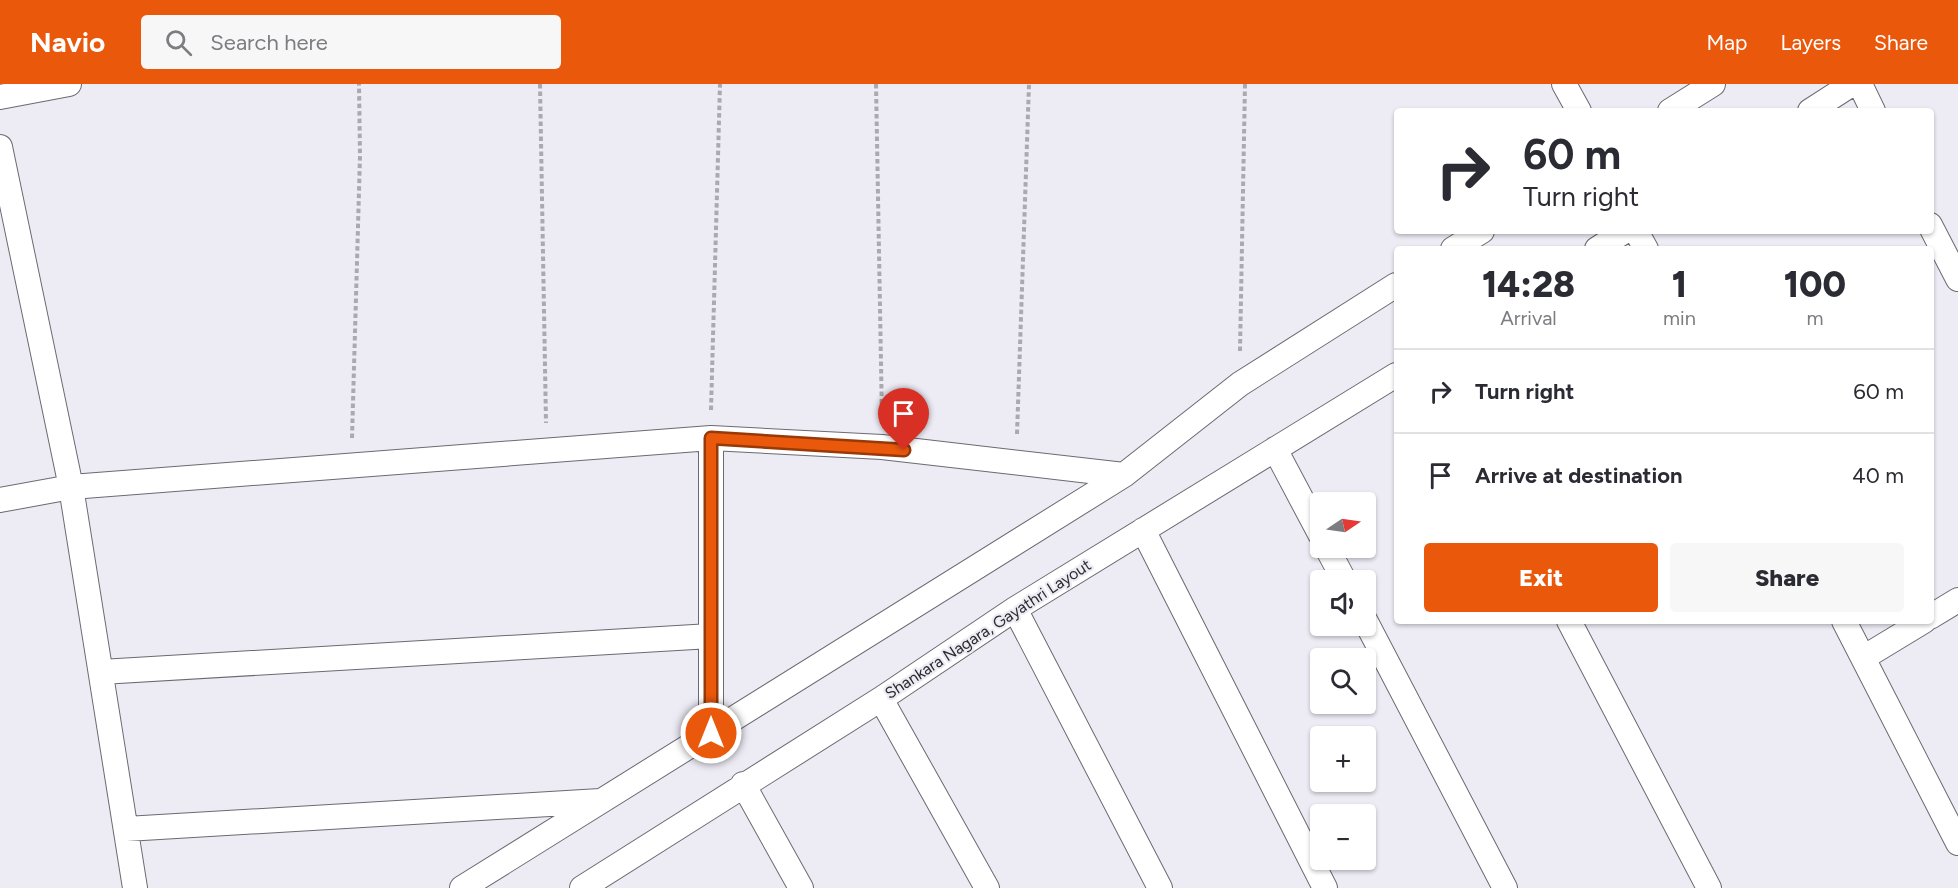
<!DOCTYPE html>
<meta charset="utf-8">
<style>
body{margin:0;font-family:Figtree,sans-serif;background:#f7f7f7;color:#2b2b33;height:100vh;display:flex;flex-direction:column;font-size:22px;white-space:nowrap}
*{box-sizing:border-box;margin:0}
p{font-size:20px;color:#7c7c81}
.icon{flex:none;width:33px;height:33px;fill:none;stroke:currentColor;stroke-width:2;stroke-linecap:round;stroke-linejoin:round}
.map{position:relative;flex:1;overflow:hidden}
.panel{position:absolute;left:1394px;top:162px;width:540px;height:378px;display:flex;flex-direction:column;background:#fff;border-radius:6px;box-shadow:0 2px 4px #0004}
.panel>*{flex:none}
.hud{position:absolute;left:1394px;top:24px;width:540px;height:126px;border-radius:6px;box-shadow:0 2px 4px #0004;background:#fff;color:#2b2b33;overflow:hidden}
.needle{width:39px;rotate:77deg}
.tools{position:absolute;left:1310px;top:408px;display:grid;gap:12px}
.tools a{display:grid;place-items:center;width:66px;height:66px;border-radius:6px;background:#fff;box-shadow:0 2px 4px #0004;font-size:30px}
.pin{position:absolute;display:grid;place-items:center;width:51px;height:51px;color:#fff;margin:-62px -26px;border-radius:50% 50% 50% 0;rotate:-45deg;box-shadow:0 0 6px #0007}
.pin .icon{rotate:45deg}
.me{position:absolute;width:66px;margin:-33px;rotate:0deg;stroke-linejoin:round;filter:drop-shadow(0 0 4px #0008)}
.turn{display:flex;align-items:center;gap:21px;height:126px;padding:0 30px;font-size:27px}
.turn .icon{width:78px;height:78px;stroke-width:2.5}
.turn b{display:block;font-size:42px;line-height:51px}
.eta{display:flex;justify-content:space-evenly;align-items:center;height:102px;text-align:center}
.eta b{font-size:36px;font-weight:800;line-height:42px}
.primary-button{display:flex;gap:12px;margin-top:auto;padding:12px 30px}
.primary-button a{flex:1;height:69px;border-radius:6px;background:#ea580c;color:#fff;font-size:24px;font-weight:800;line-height:69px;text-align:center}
.primary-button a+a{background:#f7f7f7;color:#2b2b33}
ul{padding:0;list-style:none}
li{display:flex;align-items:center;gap:18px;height:84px;padding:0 30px;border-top:2px solid #e1e1e2}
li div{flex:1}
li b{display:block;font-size:22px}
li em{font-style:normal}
header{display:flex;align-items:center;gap:36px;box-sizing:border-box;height:84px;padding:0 30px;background:#ea580c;color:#fff}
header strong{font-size:28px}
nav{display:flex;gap:33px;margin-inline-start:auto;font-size:21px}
.search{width:420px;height:54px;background:#f7f7f7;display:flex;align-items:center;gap:15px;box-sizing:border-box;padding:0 21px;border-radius:6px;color:#7c7c81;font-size:22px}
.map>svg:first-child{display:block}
</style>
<header>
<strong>Navio</strong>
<div class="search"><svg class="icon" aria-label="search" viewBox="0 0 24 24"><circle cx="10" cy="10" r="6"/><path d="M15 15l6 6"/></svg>Search here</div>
<nav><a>Map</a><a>Layers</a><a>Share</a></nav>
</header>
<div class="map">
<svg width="1958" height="804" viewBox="0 0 1958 804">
<rect width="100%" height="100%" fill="#edecf5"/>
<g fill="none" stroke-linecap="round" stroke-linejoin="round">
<!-- street casing -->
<g stroke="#6a6a71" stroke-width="26">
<path id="street" d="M1564 0 1579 27
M1860 0 1873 27
M0 13 69 0
M1670 27 1713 0
M1810 27 1852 0
M0 63 71 403 135 804
M1930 141 1958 195
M1636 147 1646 165
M1453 165 1482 147
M1597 165 1625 147
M711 354V649
M1275 365 1320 450
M0 416 71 403 711 354 882 363 1124 391
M1143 446 1325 804
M1327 464 1344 496
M1015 525 1160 804
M1930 533 1958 516
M1365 536 1505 804
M1569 537 1709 804
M1844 537 1958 759
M1863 574 1924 537
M101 588 711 552
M881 615 987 804
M743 700 801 804
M126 745 600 717
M462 804 1124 391 1240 300 1396 201
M582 804 881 615 1015 525 1396 291"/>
</g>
<!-- path -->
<path stroke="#aaa9b0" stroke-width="4" stroke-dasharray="4.5 3" stroke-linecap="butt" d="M540 0 546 339
M876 0 882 335
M1240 267 1245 0
M711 326 720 0
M1017 350 1029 0
M352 354 360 72 359 0"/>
<!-- street -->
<use href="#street" stroke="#fff" stroke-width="24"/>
</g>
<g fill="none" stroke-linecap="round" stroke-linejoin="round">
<!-- route casing -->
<g stroke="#983908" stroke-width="15">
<path id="route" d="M711 649V354L904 366"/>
</g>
<!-- route -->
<use href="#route" stroke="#ea580c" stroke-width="10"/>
</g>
<g text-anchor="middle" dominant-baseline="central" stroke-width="4.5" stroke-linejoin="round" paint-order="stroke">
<!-- street labels -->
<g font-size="16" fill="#2b2b2e" stroke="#edecf5">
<text transform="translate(988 545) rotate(-33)">Shankara Nagara, Gayathri Layout</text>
</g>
</g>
</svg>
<div class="tools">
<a><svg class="needle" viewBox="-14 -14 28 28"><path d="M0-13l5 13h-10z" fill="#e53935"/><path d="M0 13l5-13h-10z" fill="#7c7c81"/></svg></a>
<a><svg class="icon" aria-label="sound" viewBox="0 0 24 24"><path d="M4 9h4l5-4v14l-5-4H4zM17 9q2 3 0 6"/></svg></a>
<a><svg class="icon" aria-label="search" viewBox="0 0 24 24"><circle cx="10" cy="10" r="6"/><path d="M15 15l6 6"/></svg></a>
<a>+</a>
<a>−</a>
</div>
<div class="pin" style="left:904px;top:366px;background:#d93025"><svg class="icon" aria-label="arrive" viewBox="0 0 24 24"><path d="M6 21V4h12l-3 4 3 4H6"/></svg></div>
<svg class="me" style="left:711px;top:649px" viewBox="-20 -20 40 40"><circle r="17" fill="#ea580c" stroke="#fff" stroke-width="3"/><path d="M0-11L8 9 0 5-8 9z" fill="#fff"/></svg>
<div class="hud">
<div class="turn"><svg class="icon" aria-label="right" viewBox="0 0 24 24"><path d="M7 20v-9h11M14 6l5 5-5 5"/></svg><div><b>60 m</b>Turn right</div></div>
</div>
<section class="panel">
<div class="eta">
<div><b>14:28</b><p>Arrival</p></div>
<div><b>1</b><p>min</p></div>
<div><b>100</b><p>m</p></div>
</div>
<ul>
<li><svg class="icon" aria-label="right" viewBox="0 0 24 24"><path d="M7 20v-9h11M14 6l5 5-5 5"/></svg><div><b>Turn right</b></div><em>60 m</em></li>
<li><svg class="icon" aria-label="arrive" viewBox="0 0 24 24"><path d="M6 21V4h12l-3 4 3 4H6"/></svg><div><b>Arrive at destination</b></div><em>40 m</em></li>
</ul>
<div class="primary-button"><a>Exit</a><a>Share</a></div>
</section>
</div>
